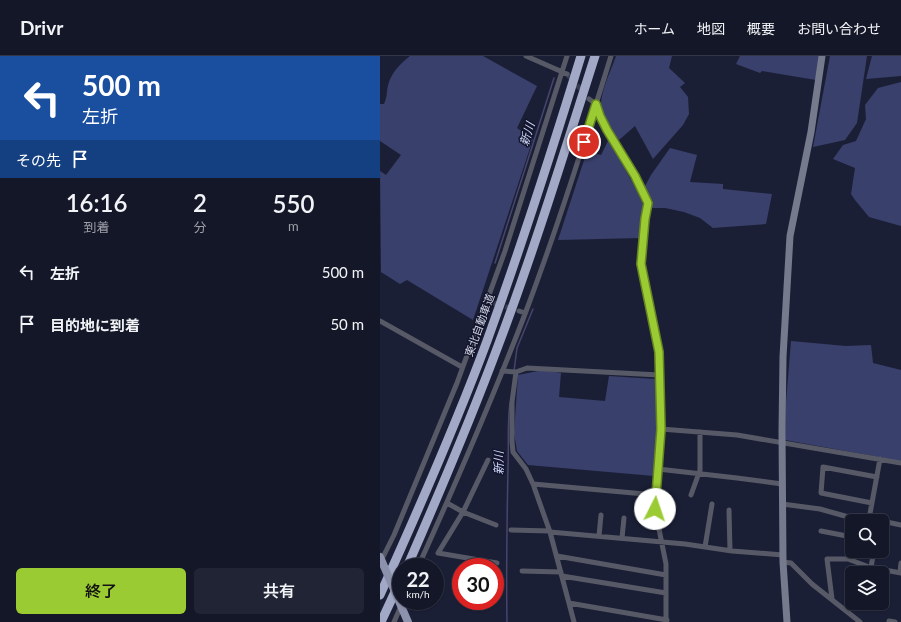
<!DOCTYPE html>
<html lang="ja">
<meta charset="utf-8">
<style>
body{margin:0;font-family:Lato,"Noto Sans JP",sans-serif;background:#212434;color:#f1f3f6;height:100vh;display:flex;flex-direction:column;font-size:15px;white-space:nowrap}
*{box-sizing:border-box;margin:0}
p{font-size:13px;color:#9d9fa8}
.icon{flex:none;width:22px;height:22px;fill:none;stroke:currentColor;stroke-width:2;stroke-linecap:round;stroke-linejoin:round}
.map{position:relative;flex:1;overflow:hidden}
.panel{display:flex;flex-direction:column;background:#141728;width:380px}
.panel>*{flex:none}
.banner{background:#1a4fa0;color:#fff;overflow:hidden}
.fabs{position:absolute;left:465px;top:458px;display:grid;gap:8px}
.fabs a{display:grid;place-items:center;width:44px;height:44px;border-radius:6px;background:#141728;box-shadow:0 1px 3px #0004,0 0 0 1px #333645;font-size:20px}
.speed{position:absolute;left:12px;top:502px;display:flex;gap:8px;font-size:20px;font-weight:700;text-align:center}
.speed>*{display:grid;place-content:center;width:52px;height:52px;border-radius:50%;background:#141728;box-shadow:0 1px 3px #0004,0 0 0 1px #333645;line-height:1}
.speed small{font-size:10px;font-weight:400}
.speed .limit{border:6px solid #d22;background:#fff;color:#111}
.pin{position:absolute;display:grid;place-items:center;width:34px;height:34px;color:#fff;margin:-17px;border:2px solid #fff;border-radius:50%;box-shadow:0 1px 4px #0007}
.me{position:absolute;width:44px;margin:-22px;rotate:4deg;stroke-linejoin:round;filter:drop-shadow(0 0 3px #0008)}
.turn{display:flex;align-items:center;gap:14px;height:84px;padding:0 16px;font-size:18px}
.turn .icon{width:52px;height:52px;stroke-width:2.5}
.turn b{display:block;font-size:28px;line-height:34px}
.then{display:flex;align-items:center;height:38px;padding:0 16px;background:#0003;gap:8px;font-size:15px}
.eta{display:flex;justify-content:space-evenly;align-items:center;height:68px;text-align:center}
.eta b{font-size:24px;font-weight:600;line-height:28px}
.cta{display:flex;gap:8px;margin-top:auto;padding:8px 16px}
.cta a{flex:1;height:46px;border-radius:6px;background:#9bcb33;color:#111;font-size:16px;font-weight:600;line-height:46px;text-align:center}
.cta a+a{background:#212434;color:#f1f3f6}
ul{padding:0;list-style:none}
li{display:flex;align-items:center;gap:12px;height:52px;padding:0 16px}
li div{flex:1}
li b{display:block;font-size:15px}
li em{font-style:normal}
header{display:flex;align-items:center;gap:24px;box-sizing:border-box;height:56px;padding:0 20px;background:#141728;border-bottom:1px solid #333645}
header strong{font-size:19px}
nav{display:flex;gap:22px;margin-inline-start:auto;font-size:14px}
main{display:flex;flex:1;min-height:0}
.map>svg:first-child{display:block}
</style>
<header>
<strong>Drivr</strong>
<nav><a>ホーム</a><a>地図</a><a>概要</a><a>お問い合わせ</a></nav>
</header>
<main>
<section class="panel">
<div class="banner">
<div class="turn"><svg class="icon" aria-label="left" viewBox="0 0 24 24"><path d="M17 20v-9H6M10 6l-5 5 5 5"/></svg><div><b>500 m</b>左折</div></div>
<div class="then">その先<svg class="icon" aria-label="arrive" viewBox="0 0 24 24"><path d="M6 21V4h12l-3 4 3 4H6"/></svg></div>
</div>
<div class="eta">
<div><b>16:16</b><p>到着</p></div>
<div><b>2</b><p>分</p></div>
<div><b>550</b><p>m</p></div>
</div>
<ul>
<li><svg class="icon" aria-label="left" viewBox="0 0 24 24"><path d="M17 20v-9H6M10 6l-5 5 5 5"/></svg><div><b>左折</b></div><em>500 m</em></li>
<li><svg class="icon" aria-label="arrive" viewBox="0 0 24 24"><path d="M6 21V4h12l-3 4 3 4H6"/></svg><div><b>目的地に到着</b></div><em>50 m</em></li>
</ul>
<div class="cta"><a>終了</a><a>共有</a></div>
</section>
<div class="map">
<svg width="521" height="566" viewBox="0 0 521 566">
<rect width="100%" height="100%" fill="#1b1f36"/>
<!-- green -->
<path fill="#39406c" d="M30 0H103L157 30 137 72 153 83 93 264 27 224 20 228 1 216 0 115 6 119 21 99 0 85V48H4C8 40 6 34 9 26 13 15 21 7 30 0Z
M236 0H292L289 12 305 27 300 31 308 41 309 58 303 69 273 103 255 70 239 84C233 76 225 67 222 57 217 42 231 15 236 0Z
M360 0H439L436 24 382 15 380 17 356 8Z
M450 0H487L477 67 465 84 433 91Z
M492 0H521V20L486 23Z
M521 26V170L489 161 475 144 471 138 475 112 453 103 463 89 476 85 486 63 485 49 498 32Z
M229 83 257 135 264 151 260 182 178 184 207 95 221 99Z
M290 92 317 99 310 126 343 128V133L392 138 386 168 333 172 320 162 304 156 285 152H271L273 145 264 132 271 119Z
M411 285 466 290 491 289 493 307 521 314V405L405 384 406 346Z
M163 314 181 317 179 341 225 345 229 320 275 323 277 369 274 420 148 409 137 395 134 377 138 319Z"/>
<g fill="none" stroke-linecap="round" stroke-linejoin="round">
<!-- stream -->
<path stroke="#47456d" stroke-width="1.5" d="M115 207 174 22
M134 315 137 292 153 253
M127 566C126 514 127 463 128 411 129 389 127 369 130 347"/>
<!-- street-tunnel -->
<path stroke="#373b51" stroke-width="5" stroke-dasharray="5 2.5" stroke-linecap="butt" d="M187 18 204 37
M111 246 132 253"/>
<!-- street -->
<path stroke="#575a66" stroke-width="5" d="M146 0 187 18
M209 43 216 48 220 60 227 74 255 120 269 147 265 163 261 208 279 296 281 373 275 453 286 508V566
M139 255 145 257
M0 265 82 311
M122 315 136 316 147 312 279 319
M136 316 132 346V386L133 396 146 413 153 428 170 476 194 566
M281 373 357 379 521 407
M108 404 83 456 116 469
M278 413 357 422 402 428
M153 428 276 439
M311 439 320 414V376
M67 447 83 456 58 497 117 507
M492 447 441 437 443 411 497 421
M402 448 440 453 465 460 489 463
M349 454 350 495
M499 465 489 463 500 403
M502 465 521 469
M131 474 170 475
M441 475 472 481
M170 476 305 488 352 495 403 499
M219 480 221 459
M242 482 244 462
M325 491 332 448
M177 500 286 519
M1 505 14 479 77 327 125 195 187 0
M403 506 411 507 432 528 480 566
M38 511C76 427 112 344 145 258 177 173 204 87 231 0
M491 511 494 495
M142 515 181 516
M520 516 521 507
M182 520 286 537
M452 543 447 503H468L489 511 521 517
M189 547 287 564
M509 565 515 566
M14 566 21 550"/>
<!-- secondary -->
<path stroke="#757a8d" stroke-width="7" d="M407 566 403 506 402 375 403 301 410 180 431 76 442 0"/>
<!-- highway -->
<path stroke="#a2a9c7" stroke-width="9" d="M27 511C59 438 90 365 118 290 154 195 184 97 215 0
M0 539C38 455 75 371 107 285 141 191 172 95 201 0
M1 566 21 523"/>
<!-- primary-bridge -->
<path stroke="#8d92ac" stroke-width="8" d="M0 501 28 566"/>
</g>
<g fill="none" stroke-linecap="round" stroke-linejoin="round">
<!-- route casing -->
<g stroke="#658421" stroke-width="10">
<path id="route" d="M204 86 216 48 220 60 227 74 255 120 268 147 265 163 261 208 279 296 281 373 275 453"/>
</g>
<!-- route -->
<use href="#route" stroke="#9bcb33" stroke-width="7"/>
</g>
<g text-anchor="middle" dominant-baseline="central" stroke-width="3" stroke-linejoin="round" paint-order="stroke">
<!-- street labels -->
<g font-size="11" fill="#d3d7e7" stroke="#12152c">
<text transform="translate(99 269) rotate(-70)">東北自動車道</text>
</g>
<!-- water labels -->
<g font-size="12" font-style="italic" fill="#ccd4f6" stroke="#12152c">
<text transform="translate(147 78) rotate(-73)">新川</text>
<text transform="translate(118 407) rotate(-90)">新川</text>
</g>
</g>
</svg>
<div class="fabs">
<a><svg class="icon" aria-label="search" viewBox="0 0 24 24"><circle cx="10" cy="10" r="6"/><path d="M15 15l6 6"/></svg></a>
<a><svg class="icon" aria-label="layers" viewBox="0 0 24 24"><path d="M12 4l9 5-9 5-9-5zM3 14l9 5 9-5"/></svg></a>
</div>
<div class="speed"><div>22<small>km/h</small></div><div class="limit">30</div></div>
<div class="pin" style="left:204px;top:86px;background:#d93025"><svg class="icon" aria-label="arrive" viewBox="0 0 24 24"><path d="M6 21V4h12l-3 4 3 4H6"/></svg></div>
<svg class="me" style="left:275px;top:453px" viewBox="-20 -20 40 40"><circle r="19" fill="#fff"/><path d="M0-13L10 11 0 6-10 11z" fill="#9bcb33"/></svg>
</div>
</main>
